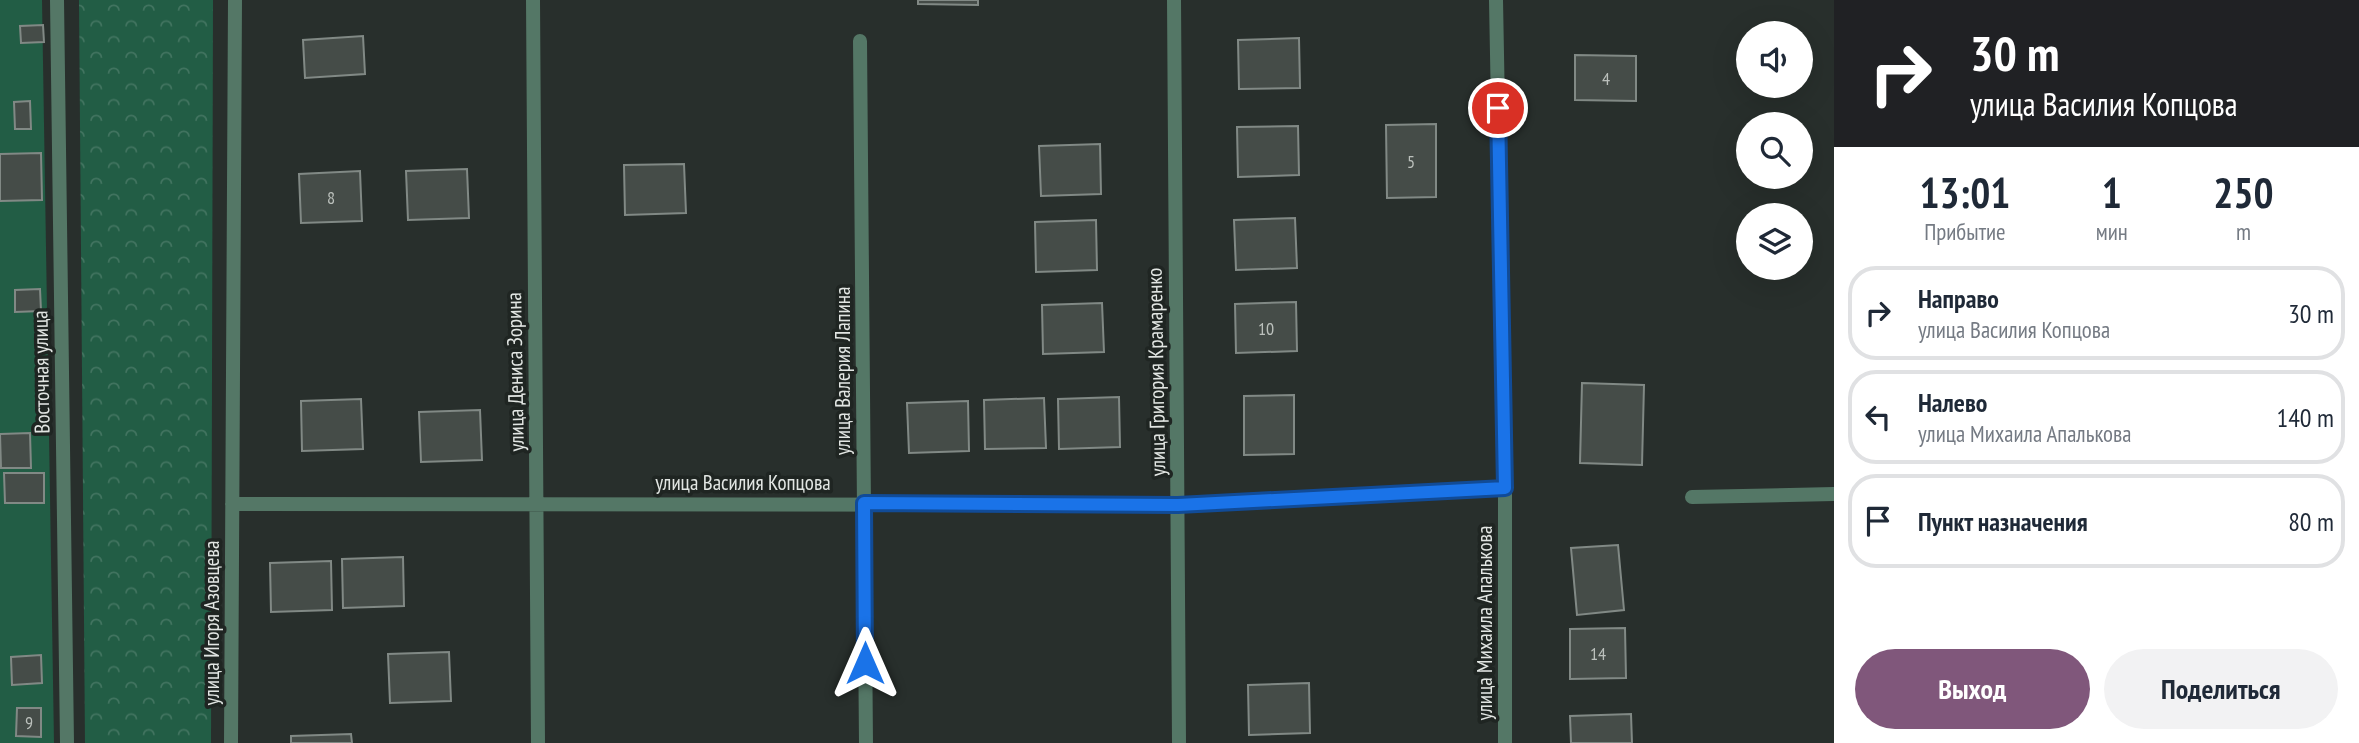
<!DOCTYPE html>
<html lang="ru">
<meta charset="utf-8">
<style>
body{margin:0;font-family:"PT Sans Narrow",sans-serif;background:#f2f2f3;color:#1f2937;height:100vh;display:flex;flex-direction:column;font-size:26px;white-space:nowrap}
*{box-sizing:border-box;margin:0}
p{font-size:23px;color:#747a83}
.icon{flex:none;width:38px;height:38px;fill:none;stroke:currentColor;stroke-width:2;stroke-linecap:round;stroke-linejoin:round}
.map{position:relative;flex:1;overflow:hidden}
.panel{display:flex;flex-direction:column;background:#fff;width:525px}
.panel>*{flex:none}
.banner{background:#202124;color:#fff;overflow:hidden}
.controls{position:absolute;left:1736px;top:21px;display:grid;gap:14px}
.controls a{display:grid;place-items:center;width:77px;height:77px;border-radius:50%;background:#fff;box-shadow:0 7px 28px #0002;font-size:35px}
.pin{position:absolute;display:grid;place-items:center;width:60px;height:60px;color:#fff;margin:-30px;border:4px solid #fff;border-radius:50%;box-shadow:0 2px 7px #0007}
.me{position:absolute;width:77px;margin:-38px;rotate:0deg;stroke-linejoin:round;filter:drop-shadow(0 0 5px #0008)}
.turn{display:flex;align-items:center;gap:24px;height:147px;padding:0 21px;font-size:32px}
.turn .icon{width:91px;height:91px;stroke-width:2.5}
.turn b{display:block;font-size:49px;line-height:60px}
.eta{display:flex;justify-content:space-evenly;align-items:center;height:119px;text-align:center}
.eta b{font-size:42px;font-weight:600;line-height:49px}
.primary-button{display:flex;gap:14px;margin-top:auto;padding:14px 21px}
.primary-button a{flex:1;height:80px;border-radius:42px;background:#80577b;color:#fff;font-size:28px;font-weight:600;line-height:80px;text-align:center}
.primary-button a+a{background:#f2f2f3;color:#1f2937}
ul{padding:0;list-style:none}
li{display:flex;align-items:center;gap:21px;height:94px;margin:0 14px 10px;padding:0 7px;border:4px solid #e0e1e3;border-radius:28px}
li div{flex:1}
li b{display:block;font-size:26px}
li em{font-style:normal}
main{display:flex;flex:1;min-height:0}
.map>svg:first-child{display:block}
</style>
<main>
<div class="map">
<svg width="1834" height="743" viewBox="0 0 1834 743">
<defs>
<pattern id="forest-crowns" width="20" height="18" patternUnits="userSpaceOnUse" patternTransform="scale(1.75)"><rect width="20" height="18" fill="#225d45"/><path d="M2 6a3 3 0 1 1 6 0M12 15a3 3 0 1 1 6 0" fill="none" stroke="#427460"/></pattern>
</defs>
<rect width="100%" height="100%" fill="#282f2c"/>
<!-- forest -->
<path fill="url(#forest-crowns)" d="M79 0H213L211 743H85Z"/>
<!-- garden -->
<path fill="#225d45" d="M0 0H42L54 743H0Z"/>
<!-- building -->
<path fill="#454c48" stroke="#818985" stroke-width="2" d="M918 0H978V5L918 4Z
M43 25 44 42 21 43 20 26Z
M363 36 365 74 305 78 303 40Z
M1299 38 1300 88 1239 89 1238 40Z
M1575 55 1636 56V101L1575 100Z
M30 101 31 129H15L14 102Z
M1436 124V197L1387 198 1386 125Z
M1298 126 1299 175 1238 177 1237 127Z
M1100 144 1101 194 1041 196 1039 146Z
M41 153 42 200 0 201V154Z
M684 164 686 213 625 215 624 165Z
M467 169 469 218 408 220 406 171Z
M360 171 362 221 301 223 299 174Z
M1295 218 1297 268 1236 270 1234 220Z
M1096 220 1097 270 1036 272 1035 222Z
M40 289 41 311 15 312V290Z
M1296 302 1297 351 1236 353 1235 304Z
M1102 303 1104 352 1043 354 1042 305Z
M1582 383 1644 385 1642 465 1580 463Z
M1294 395V454L1244 455V396Z
M1119 397 1120 447 1059 449 1058 399Z
M1044 398 1046 448 985 449 984 400Z
M361 399 363 449 302 451 301 401Z
M968 401 969 451 909 453 907 403Z
M480 410 482 460 421 462 419 412Z
M30 433 31 468H1L0 434Z
M4 473H44V503H5Z
M1618 545 1624 610 1577 615 1571 548Z
M403 557 404 606 343 608 342 559Z
M331 561 332 610 271 612 270 563Z
M1625 628 1626 678 1570 679V629Z
M449 652 451 701 390 703 388 654Z
M41 655 42 683 12 685 11 657Z
M1309 683 1310 733 1249 735 1248 685Z
M17 708H41V737L16 736Z
M1631 714 1632 743H1571L1570 716Z
M351 734 352 743H291V736Z"/>
<g fill="none" stroke-linecap="round" stroke-linejoin="round">
<!-- lane -->
<path stroke="#547766" stroke-width="14" d="M1692 497 1834 494"/>
<!-- street -->
<path stroke="#547766" stroke-width="14" d="M57 0 67 743
M533 0 538 743
M1174 0 1179 743
M1496 0 1505 488V743
M860 41 866 743
M232 504 1178 505 1505 488
M231 743 235 0"/>
</g>
<g fill="none" stroke-linecap="round" stroke-linejoin="round">
<!-- route casing -->
<g stroke="#114b97" stroke-width="18">
<path id="route" d="M865 663 864 503 1178 505 1505 488 1498 108"/>
</g>
<!-- route -->
<use href="#route" stroke="#1a73e8" stroke-width="12"/>
</g>
<g text-anchor="middle" dominant-baseline="central" stroke-width="7" stroke-linejoin="round" paint-order="stroke">
<!-- number labels -->
<g font-size="18" fill="#bbc0bc">
<text x="1606" y="78">4</text>
<text x="1411" y="161">5</text>
<text x="331" y="197">8</text>
<text x="1266" y="328">10</text>
<text x="1598" y="653">14</text>
<text x="29" y="722">9</text>
</g>
<!-- street labels -->
<g font-size="21" fill="#e2e6e3" stroke="#1f2522">
<text transform="translate(842 371) rotate(-90)">улица Валерия Лапина</text>
<text transform="translate(41 372) rotate(-91)">Восточная улица</text>
<text transform="translate(515 372) rotate(-91)">улица Дениса Зорина</text>
<text transform="translate(1156 372) rotate(-91)">улица Григория Крамаренко</text>
<text x="743" y="482">улица Василия Копцова</text>
<text transform="translate(211 623) rotate(-90)">улица Игоря Азовцева</text>
<text transform="translate(1484 623) rotate(-90)">улица Михаила Апалькова</text>
</g>
</g>
</svg>
<div class="controls">
<a><svg class="icon" aria-label="sound" viewBox="0 0 24 24"><path d="M4 9h4l5-4v14l-5-4H4zM17 9q2 3 0 6"/></svg></a>
<a><svg class="icon" aria-label="search" viewBox="0 0 24 24"><circle cx="10" cy="10" r="6"/><path d="M15 15l6 6"/></svg></a>
<a><svg class="icon" aria-label="layers" viewBox="0 0 24 24"><path d="M12 4l9 5-9 5-9-5zM3 14l9 5 9-5"/></svg></a>
</div>
<div class="pin" style="left:1498px;top:108px;background:#d93025"><svg class="icon" aria-label="arrive" viewBox="0 0 24 24"><path d="M6 21V4h12l-3 4 3 4H6"/></svg></div>
<svg class="me" style="left:865px;top:663px" viewBox="-20 -20 40 40"><path d="M0-17L14 15 0 8-14 15z" fill="#1a73e8" stroke="#fff" stroke-width="4"/></svg>
</div>
<section class="panel">
<div class="banner">
<div class="turn"><svg class="icon" aria-label="right" viewBox="0 0 24 24"><path d="M7 20v-9h11M14 6l5 5-5 5"/></svg><div><b>30 m</b>улица Василия Копцова</div></div>
</div>
<div class="eta">
<div><b>13:01</b><p>Прибытие</p></div>
<div><b>1</b><p>мин</p></div>
<div><b>250</b><p>m</p></div>
</div>
<ul>
<li><svg class="icon" aria-label="right" viewBox="0 0 24 24"><path d="M7 20v-9h11M14 6l5 5-5 5"/></svg><div><b>Направо</b><p>улица Василия Копцова</p></div><em>30 m</em></li>
<li><svg class="icon" aria-label="left" viewBox="0 0 24 24"><path d="M17 20v-9H6M10 6l-5 5 5 5"/></svg><div><b>Налево</b><p>улица Михаила Апалькова</p></div><em>140 m</em></li>
<li><svg class="icon" aria-label="arrive" viewBox="0 0 24 24"><path d="M6 21V4h12l-3 4 3 4H6"/></svg><div><b>Пункт назначения</b></div><em>80 m</em></li>
</ul>
<div class="primary-button"><a>Выход</a><a>Поделиться</a></div>
</section>
</main>
